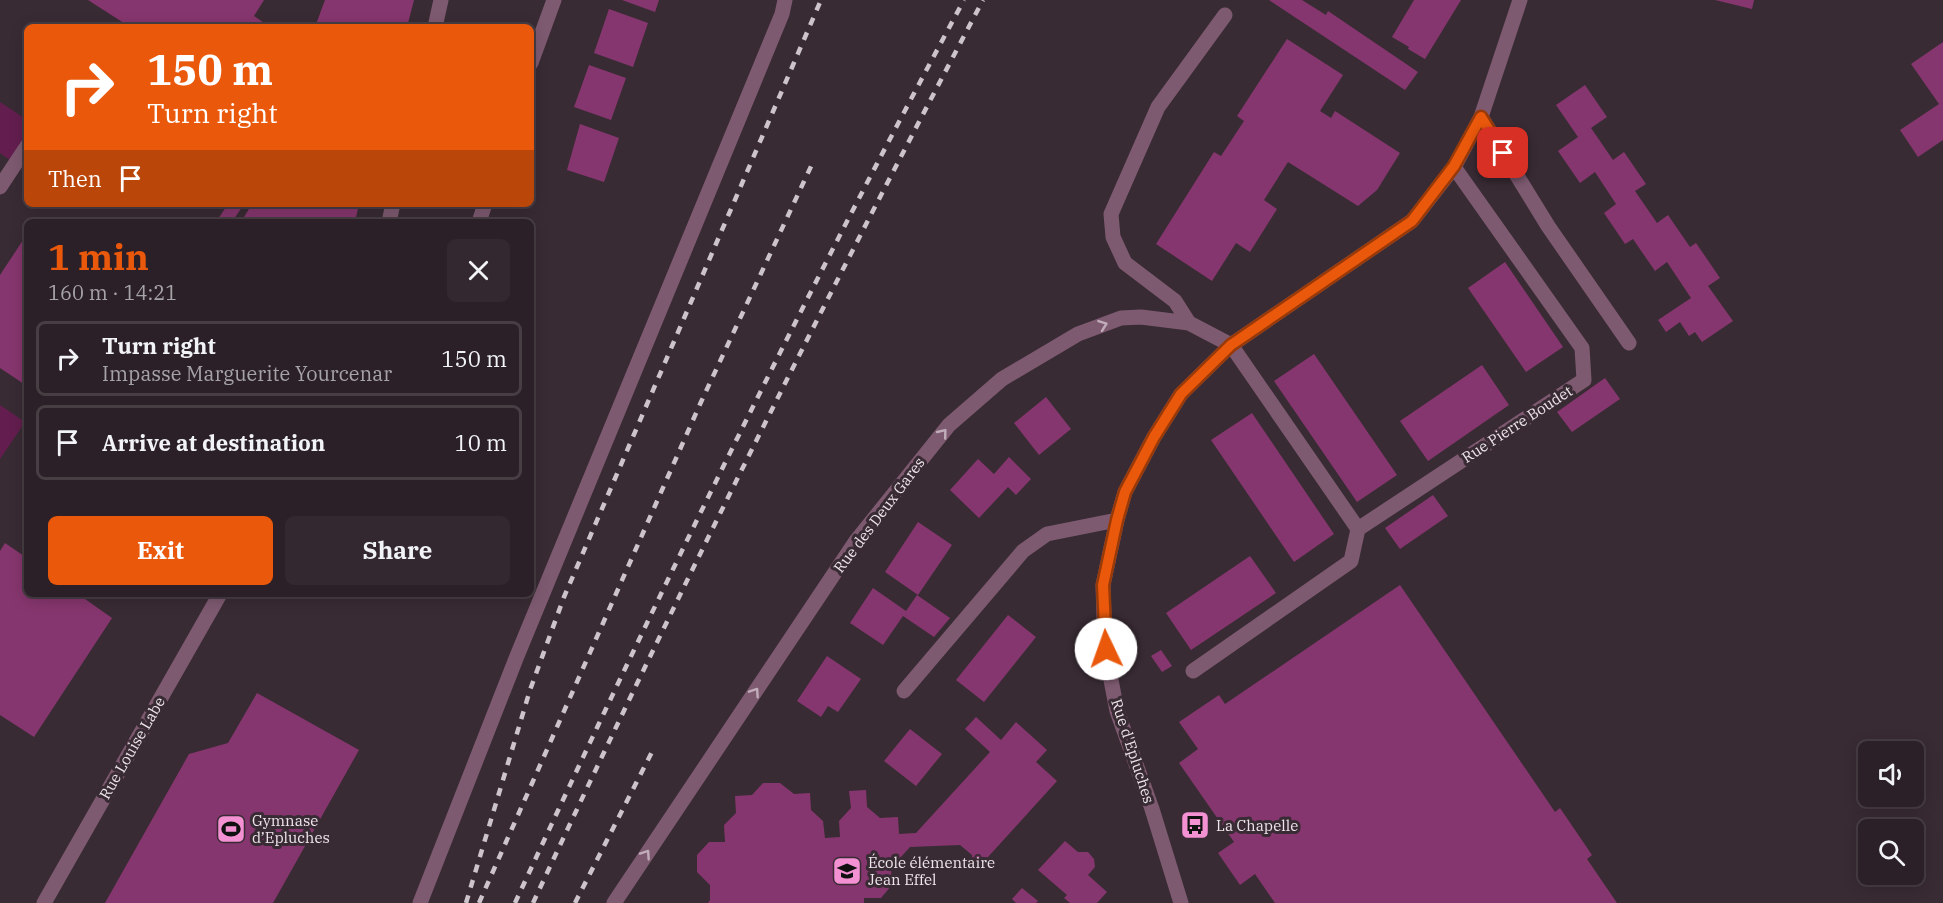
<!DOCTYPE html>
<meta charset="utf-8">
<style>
body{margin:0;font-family:"IBM Plex Serif",serif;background:#33282f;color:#f1f3f6;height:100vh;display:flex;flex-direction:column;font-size:22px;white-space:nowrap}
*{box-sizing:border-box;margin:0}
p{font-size:20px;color:#a6a3a7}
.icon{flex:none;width:33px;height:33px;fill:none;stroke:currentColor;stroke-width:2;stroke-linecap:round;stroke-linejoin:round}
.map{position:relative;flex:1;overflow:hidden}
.side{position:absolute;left:24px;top:219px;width:510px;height:378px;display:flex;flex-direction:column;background:#2b2027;border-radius:9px;box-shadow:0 3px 15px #0003,0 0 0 2px #473e44}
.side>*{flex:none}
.top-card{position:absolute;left:24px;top:24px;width:510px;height:183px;border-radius:9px;box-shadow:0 3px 15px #0003,0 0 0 2px #473e44;background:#ea580c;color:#fff;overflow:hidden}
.buttons{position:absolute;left:1858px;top:741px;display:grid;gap:12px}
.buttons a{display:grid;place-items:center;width:66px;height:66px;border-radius:9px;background:#2b2027;box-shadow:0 3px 15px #0003,0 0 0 2px #473e44;font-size:30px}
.pin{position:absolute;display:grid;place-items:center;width:51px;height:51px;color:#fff;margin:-26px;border-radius:12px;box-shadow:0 3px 9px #0006}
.me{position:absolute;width:66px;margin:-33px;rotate:357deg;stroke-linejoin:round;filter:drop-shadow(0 0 4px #0008)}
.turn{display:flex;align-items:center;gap:21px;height:126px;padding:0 24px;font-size:27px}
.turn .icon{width:78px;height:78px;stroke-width:2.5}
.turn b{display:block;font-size:42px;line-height:51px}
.then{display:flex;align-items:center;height:57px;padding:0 24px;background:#0003;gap:12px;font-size:22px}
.round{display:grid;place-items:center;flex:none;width:63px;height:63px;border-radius:9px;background:#33282f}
.head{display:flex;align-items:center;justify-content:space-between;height:102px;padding:0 24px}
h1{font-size:36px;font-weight:800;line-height:45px;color:#ea580c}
.action{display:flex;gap:12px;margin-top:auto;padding:12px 24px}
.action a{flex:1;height:69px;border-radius:9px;background:#ea580c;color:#fff;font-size:24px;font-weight:800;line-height:69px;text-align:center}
.action a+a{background:#33282f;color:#f1f3f6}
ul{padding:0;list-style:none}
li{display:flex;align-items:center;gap:18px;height:75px;margin:0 12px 9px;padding:0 12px;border:3px solid #473e44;border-radius:9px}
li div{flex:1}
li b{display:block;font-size:22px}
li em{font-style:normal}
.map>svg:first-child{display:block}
</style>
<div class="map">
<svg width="1943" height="903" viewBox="0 0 1943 903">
<rect width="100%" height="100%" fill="#392b34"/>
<!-- green -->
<path fill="#631e4f" d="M0 102 27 120V141L13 162 0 153Z
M0 405 25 422 0 459Z"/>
<!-- building -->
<path fill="#86366e" d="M88 0H264L254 16 270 27H130Z
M325 0H414L407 27H315Z
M622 0H659L655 12Z
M1269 0H1302L1326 15 1328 11 1418 72 1405 90Z
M1414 0H1461L1425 59 1408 49 1409 47 1392 37Z
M1715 0H1754L1752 9Z
M609 9 648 23 633 67 594 53Z
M1287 39 1343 75 1320 111 1331 118 1335 111 1400 153 1377 190 1358 206 1288 162 1264 200 1277 209 1250 252 1236 243 1212 281 1156 244 1214 152 1221 156 1244 121 1237 116Z
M1943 42V140L1918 157 1900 130 1939 104 1911 64Z
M589 65 626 78 611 120 574 107Z
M1585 85 1607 117 1591 128 1613 160 1624 152 1646 184 1635 191 1657 223 1668 215 1690 247 1696 243 1720 278 1708 286 1733 321 1702 342 1695 332 1689 336 1680 322 1666 332 1658 320 1691 298 1667 262 1655 271 1633 239 1625 244 1604 213 1616 204 1595 172 1580 183 1558 151 1578 137 1556 105Z
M580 124 619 138 604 182 567 170Z
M228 204H244L232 222H216Z
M252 204H359L355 222H244V217Z
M27 234V386L0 368V275Z
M1505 262 1563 347 1526 372 1468 288Z
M1314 354 1397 475 1357 502 1274 381Z
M1482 365 1509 405 1428 461 1400 421Z
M1605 378 1620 399 1572 432 1557 412Z
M1046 397 1071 429 1039 455 1014 423Z
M1252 413 1334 534 1294 562 1211 440Z
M1009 457 1031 479 1016 495 1008 487 979 518 950 490 978 459 994 474Z
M1433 495 1448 516 1400 549 1385 528Z
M918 522 952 545 918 595 885 572Z
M5 543 27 558V594H78L112 618 34 737 0 715V551Z
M1250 556 1276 593 1191 650 1166 613Z
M1400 585 1555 812 1560 808 1592 855 1587 859 1617 903H1275L1255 874 1240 885 1218 853 1234 842 1179 763 1198 749 1179 722 1219 695 1225 704Z
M873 588 906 611 917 595 950 618 934 637 903 616 883 645 850 623Z
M1008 615 1036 637 984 702 956 680Z
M1161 650 1172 666 1162 672 1151 656Z
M827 656 861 679 838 712 828 706 821 717 797 701Z
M257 693 359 750 273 903H105L189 754 228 743Z
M976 717 1001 740 1016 722 1047 750 1036 762 1057 781 978 868 972 863V855L960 845 910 847 891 868 892 885 881 898H864V903H708L710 900V885L697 872V855L709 842H725L724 825 736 813 735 796 752 795 763 783H780L794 794 810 793 811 810 823 821 825 838 840 837 839 821 851 808 849 791 866 790 867 807 880 818 898 817 899 834 916 833 990 752 965 729Z
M910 729 942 754 916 786 884 761Z
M1065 841 1078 852H1088L1094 859 1095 867 1088 875 1107 892 1097 903H1070L1064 898 1067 895 1038 870Z
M1022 888 1038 901 1036 903H1016L1012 899Z"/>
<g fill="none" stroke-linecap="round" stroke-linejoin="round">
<!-- minor -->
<path stroke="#7e5a71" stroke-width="15" d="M435 27 441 0
M531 63 554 0
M1481 117 1548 226 1629 343
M0 187 27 146
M389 222 393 204
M479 222 485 204
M1189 323 1175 301 1125 263 1113 237 1111 214 1158 107 1225 15
M1193 671 1351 561 1358 529
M904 691 1023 551 1047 534 1117 520
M44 903 220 594
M420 903 517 656 782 14 785 0
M614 903 856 541 949 425 1002 379 1078 334 1121 318 1141 317 1189 323 1231 345 1358 529 1584 380 1582 348 1454 167
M1181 903 1152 809 1117 711 1105 649 1103 585 1117 520 1125 492 1154 437 1181 394 1231 345 1412 221 1454 167 1481 117 1520 0"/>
<!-- rail -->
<path stroke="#cdc3ca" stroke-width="4.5" stroke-dasharray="8 8" stroke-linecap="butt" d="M466 903 530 690 564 597 821 0
M479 903 701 402 814 160
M515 903C656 598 804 296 964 0
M533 903C675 598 826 297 983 0
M575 903 654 748"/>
</g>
<!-- one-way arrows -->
<defs><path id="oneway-chevron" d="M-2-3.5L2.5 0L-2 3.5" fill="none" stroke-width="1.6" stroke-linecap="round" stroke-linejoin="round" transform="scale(1.5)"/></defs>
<g stroke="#c1adba">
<use href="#oneway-chevron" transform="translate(1103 325) rotate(-20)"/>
<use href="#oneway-chevron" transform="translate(943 433) rotate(-51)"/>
<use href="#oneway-chevron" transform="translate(755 692) rotate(-56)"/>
<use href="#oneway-chevron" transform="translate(646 854) rotate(-56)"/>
</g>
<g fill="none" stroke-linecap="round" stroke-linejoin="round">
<!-- route casing -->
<g stroke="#983908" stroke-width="15">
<path id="route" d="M1106 649 1103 585 1117 520 1125 492 1154 437 1181 394 1231 345 1412 221 1454 166 1481 117 1503 153"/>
</g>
<!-- route -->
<use href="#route" stroke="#ea580c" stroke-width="10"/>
</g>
<!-- icons -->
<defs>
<g id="bus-square" transform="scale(1.5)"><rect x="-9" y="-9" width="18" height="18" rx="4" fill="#f491d3" stroke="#392b34"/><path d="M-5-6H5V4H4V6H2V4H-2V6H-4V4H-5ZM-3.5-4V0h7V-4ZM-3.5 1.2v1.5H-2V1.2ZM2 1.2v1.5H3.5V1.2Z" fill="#111"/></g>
<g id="stadium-square" transform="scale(1.5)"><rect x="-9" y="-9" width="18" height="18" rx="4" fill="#f491d3" stroke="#392b34"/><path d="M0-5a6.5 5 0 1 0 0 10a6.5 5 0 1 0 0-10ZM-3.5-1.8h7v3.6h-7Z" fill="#111"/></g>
<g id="school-square" transform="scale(1.5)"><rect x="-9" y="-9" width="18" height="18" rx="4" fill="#f491d3" stroke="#392b34"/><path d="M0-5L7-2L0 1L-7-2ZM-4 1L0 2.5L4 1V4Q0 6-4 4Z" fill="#111"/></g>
</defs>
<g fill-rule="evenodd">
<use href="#bus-square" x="1195" y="825"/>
<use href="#stadium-square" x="231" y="829"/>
<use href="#school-square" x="847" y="871"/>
</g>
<g text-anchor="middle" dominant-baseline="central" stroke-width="6" stroke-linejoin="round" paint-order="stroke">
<!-- street labels -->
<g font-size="15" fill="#eee5eb" stroke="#392b34">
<text transform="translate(1517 424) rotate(-33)">Rue Pierre Boudet</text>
<text transform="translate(879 515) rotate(-53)">Rue des Deux Gares</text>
<text transform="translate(132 748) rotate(-60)">Rue Louise Labe</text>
<text transform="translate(1133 751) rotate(72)">Rue d'Epluches</text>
</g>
<!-- poi labels -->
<g font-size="15" fill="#eee5eb" stroke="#392b34" text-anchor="start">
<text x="252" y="820">Gymnase<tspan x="252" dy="17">d’Epluches</tspan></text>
<text x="1216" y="825">La Chapelle</text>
<text x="868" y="862">École élémentaire<tspan x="868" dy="17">Jean Effel</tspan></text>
</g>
</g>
</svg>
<div class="buttons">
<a><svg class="icon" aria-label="sound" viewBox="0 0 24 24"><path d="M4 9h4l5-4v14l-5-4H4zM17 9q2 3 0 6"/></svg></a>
<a><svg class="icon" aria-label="search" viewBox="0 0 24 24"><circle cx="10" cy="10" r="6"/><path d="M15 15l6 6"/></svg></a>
</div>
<div class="pin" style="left:1503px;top:153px;background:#d93025"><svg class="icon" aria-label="arrive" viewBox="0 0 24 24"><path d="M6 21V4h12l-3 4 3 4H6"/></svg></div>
<svg class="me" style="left:1106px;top:649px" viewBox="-20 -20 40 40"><circle r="19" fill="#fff"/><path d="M0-13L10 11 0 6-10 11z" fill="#ea580c"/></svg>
<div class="top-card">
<div class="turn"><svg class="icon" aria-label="right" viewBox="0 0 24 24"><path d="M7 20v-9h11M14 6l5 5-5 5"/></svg><div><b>150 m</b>Turn right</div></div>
<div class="then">Then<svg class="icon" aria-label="arrive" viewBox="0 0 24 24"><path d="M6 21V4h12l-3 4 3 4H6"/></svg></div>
</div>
<section class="side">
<div class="head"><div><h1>1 min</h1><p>160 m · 14:21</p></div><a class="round"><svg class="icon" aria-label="close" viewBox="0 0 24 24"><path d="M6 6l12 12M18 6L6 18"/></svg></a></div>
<ul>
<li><svg class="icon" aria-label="right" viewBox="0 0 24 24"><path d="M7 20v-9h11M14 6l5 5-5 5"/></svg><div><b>Turn right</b><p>Impasse Marguerite Yourcenar</p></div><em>150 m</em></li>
<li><svg class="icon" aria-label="arrive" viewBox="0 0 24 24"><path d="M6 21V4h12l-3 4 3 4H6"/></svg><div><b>Arrive at destination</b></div><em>10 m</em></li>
</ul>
<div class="action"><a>Exit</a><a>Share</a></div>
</section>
</div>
